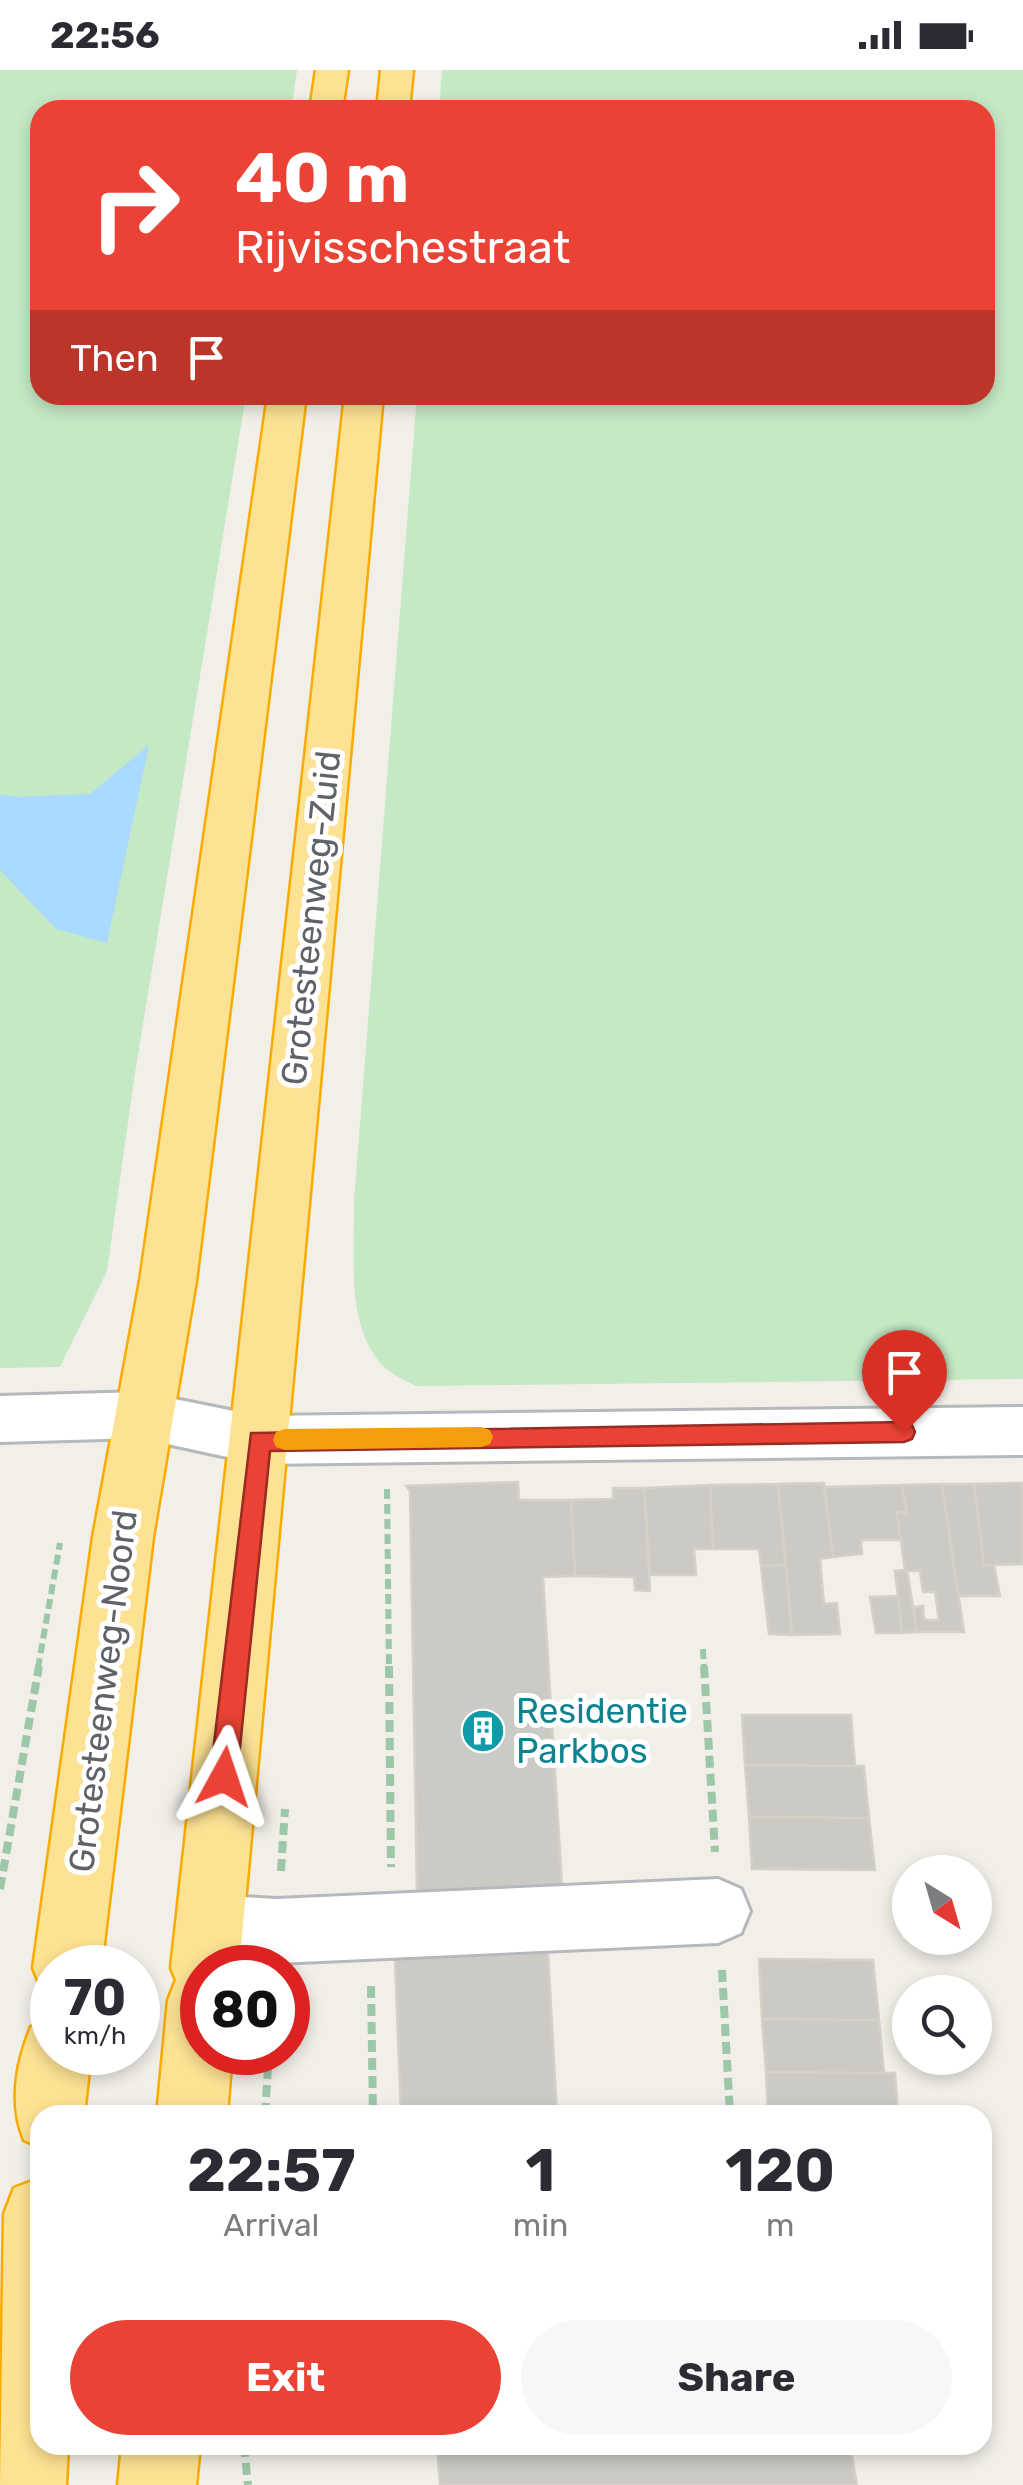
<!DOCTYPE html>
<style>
body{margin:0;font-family:Rubik,sans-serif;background:#f7f7f7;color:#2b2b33;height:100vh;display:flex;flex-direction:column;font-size:38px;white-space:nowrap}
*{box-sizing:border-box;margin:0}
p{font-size:32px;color:#7c7c81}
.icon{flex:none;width:55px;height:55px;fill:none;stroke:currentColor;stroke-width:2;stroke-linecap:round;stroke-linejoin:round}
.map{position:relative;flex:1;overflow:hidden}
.sheet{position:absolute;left:30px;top:2035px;width:962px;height:350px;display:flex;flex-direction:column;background:#fff;border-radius:30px;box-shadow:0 5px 15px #0003}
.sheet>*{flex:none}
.guide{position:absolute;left:30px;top:30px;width:965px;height:305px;border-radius:30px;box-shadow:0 5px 15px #0003;background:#ea4335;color:#fff;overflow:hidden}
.needle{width:65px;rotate:143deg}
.fabs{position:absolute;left:892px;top:1785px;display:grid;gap:20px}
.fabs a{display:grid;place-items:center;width:100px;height:100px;border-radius:50%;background:#fff;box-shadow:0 5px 15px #0003;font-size:50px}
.speed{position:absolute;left:30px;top:1875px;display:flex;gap:20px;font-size:50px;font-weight:700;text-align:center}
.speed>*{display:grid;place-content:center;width:130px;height:130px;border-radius:50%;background:#fff;box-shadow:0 5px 15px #0003;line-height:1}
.speed small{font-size:25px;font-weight:400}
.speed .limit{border:15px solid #d22;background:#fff;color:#111}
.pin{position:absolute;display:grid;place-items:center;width:85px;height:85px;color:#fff;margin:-102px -42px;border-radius:50% 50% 50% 0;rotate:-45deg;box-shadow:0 0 10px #0007}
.pin .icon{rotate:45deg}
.me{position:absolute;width:110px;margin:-55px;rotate:5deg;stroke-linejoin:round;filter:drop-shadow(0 0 8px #0008)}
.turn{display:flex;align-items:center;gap:35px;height:210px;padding:0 40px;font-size:45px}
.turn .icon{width:130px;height:130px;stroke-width:2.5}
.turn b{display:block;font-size:70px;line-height:85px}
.then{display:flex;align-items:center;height:95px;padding:0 40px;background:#0003;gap:20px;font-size:38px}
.eta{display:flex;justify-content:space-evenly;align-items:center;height:170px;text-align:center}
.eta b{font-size:60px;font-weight:700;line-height:70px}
.primary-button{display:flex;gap:20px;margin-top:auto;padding:20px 40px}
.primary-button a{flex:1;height:115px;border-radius:60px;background:#ea4335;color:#fff;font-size:40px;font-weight:700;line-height:115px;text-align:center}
.primary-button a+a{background:#f7f7f7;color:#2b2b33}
.status{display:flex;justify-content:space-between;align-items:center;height:70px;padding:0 50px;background:#fff;direction:ltr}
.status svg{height:28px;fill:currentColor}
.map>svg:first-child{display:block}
</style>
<div class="status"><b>22:56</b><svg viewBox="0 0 49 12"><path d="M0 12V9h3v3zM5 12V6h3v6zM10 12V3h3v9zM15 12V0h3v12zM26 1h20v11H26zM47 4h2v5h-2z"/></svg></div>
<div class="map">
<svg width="1023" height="2415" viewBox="0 0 1023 2415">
<rect width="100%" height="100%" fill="#f1efe8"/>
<!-- green -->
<path fill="#c5e8c5" d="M0 0H297L291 40H40V325H246L135 1003 107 1201 60 1297 0 1298Z
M442 0H1023V1309L416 1316C407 1311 396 1307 388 1300 344 1264 355 1182 354 1131L417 325H985V40H439Z"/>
<!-- water -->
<path fill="#aadaff" d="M149 675 107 873 56 859 0 800V724L15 727 90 724Z"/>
<!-- building -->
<path fill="#cccac5" stroke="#d6d1c6" stroke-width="2.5" d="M518 1412 519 1430H571L575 1506 543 1507 562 1816 417 1822 410 1421 406 1416Z
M824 1413 833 1487 820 1489 824 1534 837 1533 840 1564 792 1565 778 1414Z
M1023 1413V1494L984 1495 974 1414Z
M778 1414 786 1495 761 1496 759 1479H713L710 1415Z
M942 1414H974L984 1495H994L1000 1526H958Z
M942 1414 964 1562H917L914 1537 923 1536 924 1550H939L935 1522H923L920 1501H905L897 1442 907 1443 902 1415Z
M710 1415 713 1479H694L696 1505H650L644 1418Z
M902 1415 907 1443 897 1442 900 1470H861L862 1484 833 1487 824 1417Z
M613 1418H644L650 1521 635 1520 634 1507 575 1506 571 1430 613 1429Z
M786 1495 792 1565 769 1564 761 1496Z
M907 1500 917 1562 902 1563 895 1501Z
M898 1526 902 1563H876L870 1527Z
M742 1645H851L855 1696 745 1695Z
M745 1695 864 1696 869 1748 749 1747Z
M749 1747 869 1748 875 1800 752 1799Z
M548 1883 557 2045H401L395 1889Z
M759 1889 873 1890 879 1950 762 1949Z
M762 1949 879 1950 884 2003 766 2002Z
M766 2002 895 2003 898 2045H768Z
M437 2375H850L857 2415H440Z"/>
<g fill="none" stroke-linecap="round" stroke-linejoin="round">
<!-- minor casing -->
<g stroke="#b5b8bc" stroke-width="6">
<path id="minor" d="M140 1322 259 1346 1023 1337V1385L259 1394 140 1368 0 1372V1326Z
M718 1809 741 1819 750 1841 741 1863 718 1873 277 1893 209 1889 186 1880 177 1857 186 1834 209 1825 277 1829Z"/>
</g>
<!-- highway casing -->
<g stroke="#f9ab00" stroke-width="5">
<path id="highway" d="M316 0H348L342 40H310Z
M381 0H413L409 40H377Z
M268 325H306L196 1211 153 1467 101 1898H52V1926L43 1922 33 1898 93 1467 140 1211Z
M345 325H383L239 1898H202V1982H232L227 2045H157L168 1930 176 1910 171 1898Z
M52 1949V1982H91L84 2045H40V2077L24 2070C9 2034 16 1994 31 1957Z
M40 2108V2375H68L66 2415H0L4 2144 14 2118Z
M122 2375H200L196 2415H118Z"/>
</g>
<!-- path-far1 -->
<path stroke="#9cc7a9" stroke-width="6" stroke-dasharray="10 5" stroke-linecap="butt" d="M387 1419 389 1598
M703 1579 704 1598
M38 1598 60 1473"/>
<!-- path -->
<path stroke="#9cc7a9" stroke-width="8" stroke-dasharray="12 6" stroke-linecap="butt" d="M389 1596 391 1797
M704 1596 715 1782
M281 1801 285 1739
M0 1819 39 1596
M722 1900 730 2045
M371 1916 373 2045
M265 2045 269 1982
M244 2375 248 2415"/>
<!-- minor -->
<use href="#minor" fill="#fff" fill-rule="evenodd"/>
<!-- highway -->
<use href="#highway" fill="#fde293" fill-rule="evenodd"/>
</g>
<!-- route -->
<path fill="#ea4335" stroke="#982c22" stroke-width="2.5" d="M904 1352 912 1355 915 1362 912 1369 904 1372 270 1381 237 1707 233 1716 224 1720 214 1716 210 1707 251 1363Z"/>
<!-- slow -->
<path fill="#f59e0b" d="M481 1357 490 1360 493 1367 490 1374 481 1377 285 1380 276 1377 273 1370 276 1362 285 1359Z"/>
<!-- icons -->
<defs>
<g id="building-disc" transform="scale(2.25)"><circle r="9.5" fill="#0f9aa8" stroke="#fff"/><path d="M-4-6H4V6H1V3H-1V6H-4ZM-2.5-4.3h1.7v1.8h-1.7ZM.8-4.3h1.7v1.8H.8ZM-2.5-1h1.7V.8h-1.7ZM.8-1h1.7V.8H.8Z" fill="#fff"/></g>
</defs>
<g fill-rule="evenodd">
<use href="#building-disc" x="483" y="1661"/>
</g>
<g text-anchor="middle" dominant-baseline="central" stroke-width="10" stroke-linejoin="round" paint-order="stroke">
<!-- street labels -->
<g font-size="35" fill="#5f6368" stroke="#fff">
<text transform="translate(311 848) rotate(-84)">Grotesteenweg-Zuid</text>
<text transform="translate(103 1621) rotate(-83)">Grotesteenweg-Noord</text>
</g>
<!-- culture labels -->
<g font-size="35" fill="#0d838f" stroke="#fff" text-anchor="start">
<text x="516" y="1641">Residentie<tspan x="516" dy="40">Parkbos</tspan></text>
</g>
</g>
</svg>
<div class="fabs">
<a><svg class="needle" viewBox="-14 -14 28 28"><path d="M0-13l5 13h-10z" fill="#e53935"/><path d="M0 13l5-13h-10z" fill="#7c7c81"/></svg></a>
<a><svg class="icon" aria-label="search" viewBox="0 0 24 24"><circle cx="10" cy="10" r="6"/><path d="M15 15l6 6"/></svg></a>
</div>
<div class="speed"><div>70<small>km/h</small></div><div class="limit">80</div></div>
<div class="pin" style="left:904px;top:1362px;background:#d93025"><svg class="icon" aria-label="arrive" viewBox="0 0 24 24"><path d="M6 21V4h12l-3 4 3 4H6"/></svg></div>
<svg class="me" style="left:224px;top:1707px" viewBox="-20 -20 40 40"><path d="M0-17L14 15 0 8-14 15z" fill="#ea4335" stroke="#fff" stroke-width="4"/></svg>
<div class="guide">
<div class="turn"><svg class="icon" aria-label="right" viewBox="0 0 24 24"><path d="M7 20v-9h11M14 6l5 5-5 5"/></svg><div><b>40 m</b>Rijvisschestraat</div></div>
<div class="then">Then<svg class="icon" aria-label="arrive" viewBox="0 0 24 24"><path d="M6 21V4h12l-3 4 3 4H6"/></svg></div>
</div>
<section class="sheet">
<div class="eta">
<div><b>22:57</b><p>Arrival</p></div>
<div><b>1</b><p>min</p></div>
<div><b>120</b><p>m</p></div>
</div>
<div class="primary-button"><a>Exit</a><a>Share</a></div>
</section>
</div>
